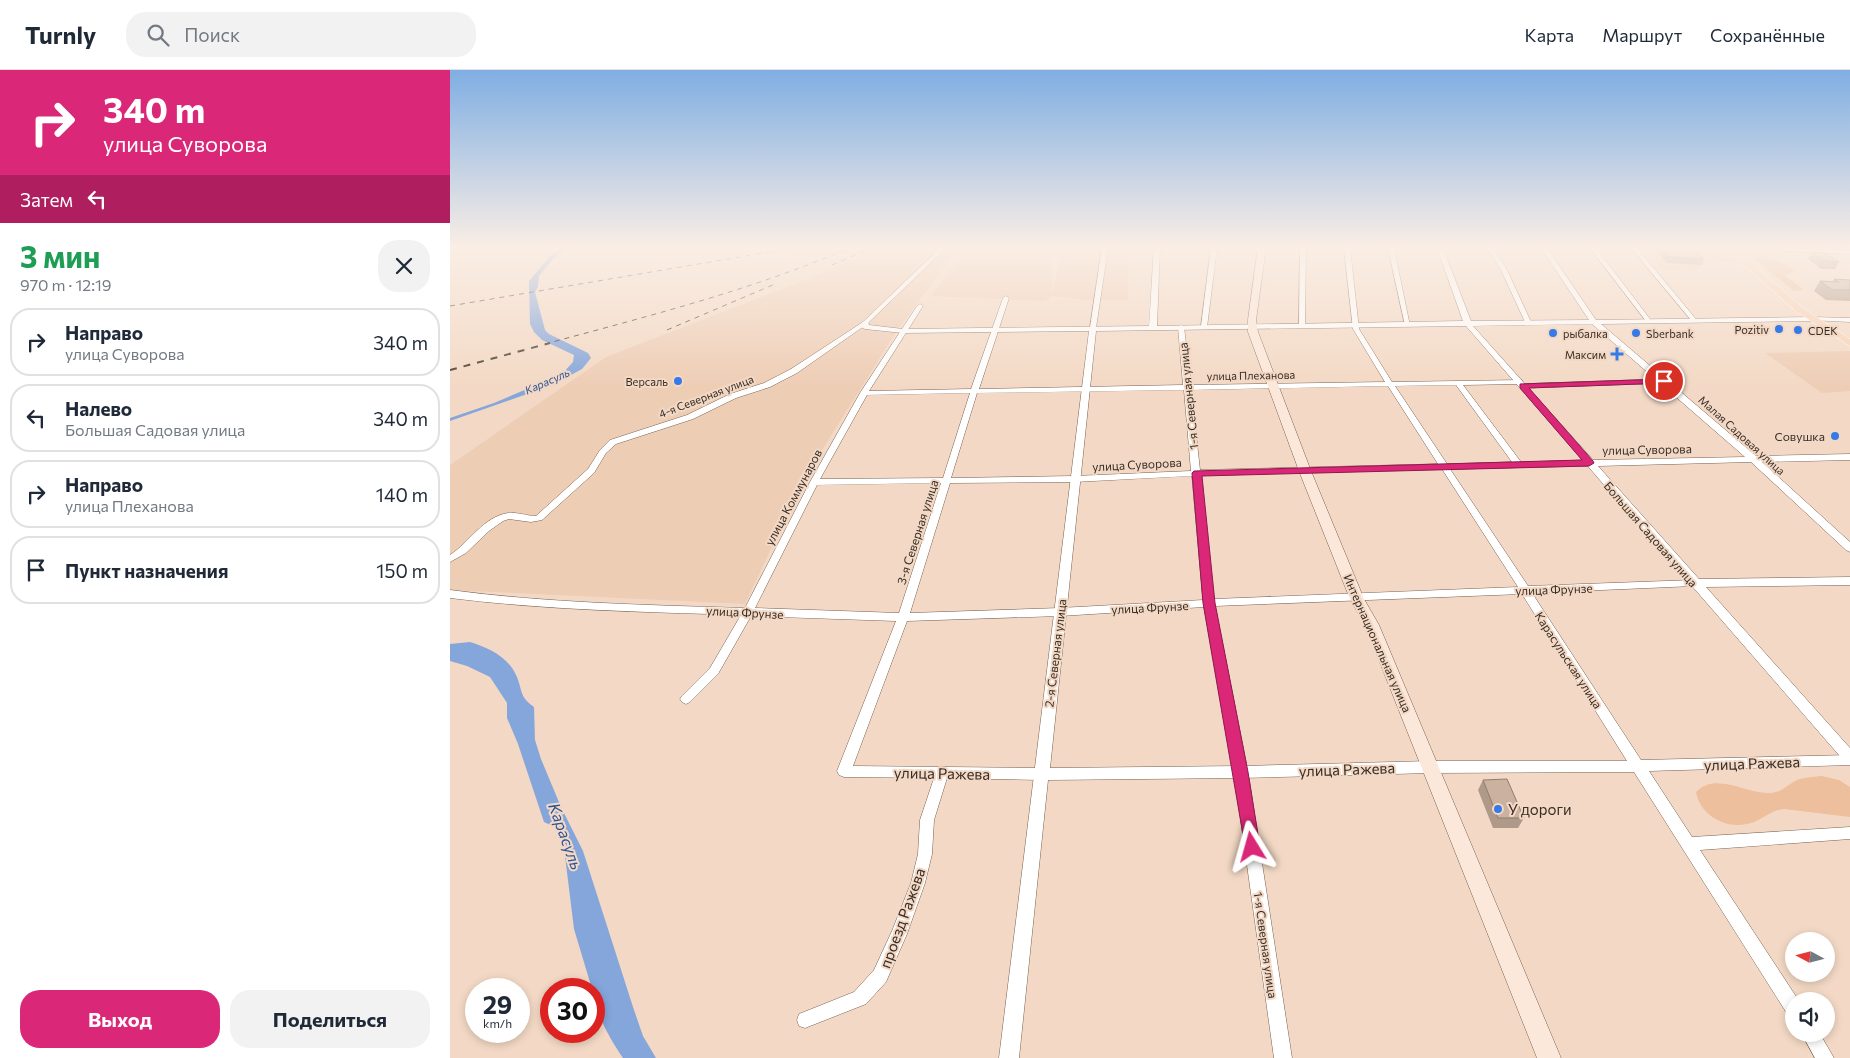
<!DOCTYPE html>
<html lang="ru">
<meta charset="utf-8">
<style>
body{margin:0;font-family:Commissioner,sans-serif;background:#f2f2f3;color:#1f2937;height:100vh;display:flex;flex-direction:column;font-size:19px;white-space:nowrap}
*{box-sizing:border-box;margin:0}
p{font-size:16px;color:#747a83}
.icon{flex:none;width:28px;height:28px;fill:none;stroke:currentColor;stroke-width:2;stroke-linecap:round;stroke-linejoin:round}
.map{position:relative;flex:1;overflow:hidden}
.panel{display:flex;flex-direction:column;background:#fff;width:450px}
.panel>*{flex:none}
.hud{background:#db2777;color:#fff;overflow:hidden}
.needle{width:32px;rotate:277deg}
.fabs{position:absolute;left:1335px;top:862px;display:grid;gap:10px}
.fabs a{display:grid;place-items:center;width:50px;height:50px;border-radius:50%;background:#fff;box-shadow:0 2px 8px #0003;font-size:25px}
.speed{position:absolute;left:15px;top:908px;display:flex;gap:10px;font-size:25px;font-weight:700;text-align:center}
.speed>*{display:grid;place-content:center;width:65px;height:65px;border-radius:50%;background:#fff;box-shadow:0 2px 8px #0003;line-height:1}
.speed small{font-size:12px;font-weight:400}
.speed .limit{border:8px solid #d22;background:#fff;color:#111}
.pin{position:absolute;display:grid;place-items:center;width:42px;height:42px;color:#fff;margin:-21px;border:2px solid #fff;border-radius:50%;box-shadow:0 1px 5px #0007}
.me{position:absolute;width:55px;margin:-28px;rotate:352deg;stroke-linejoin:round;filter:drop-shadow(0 0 4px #0008)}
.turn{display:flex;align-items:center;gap:18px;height:105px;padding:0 20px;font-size:22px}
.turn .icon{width:65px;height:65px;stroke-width:2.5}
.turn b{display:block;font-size:35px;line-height:42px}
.then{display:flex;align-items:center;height:48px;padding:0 20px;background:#0003;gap:10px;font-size:19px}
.round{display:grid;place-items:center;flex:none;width:52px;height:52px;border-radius:20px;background:#f2f2f3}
.summary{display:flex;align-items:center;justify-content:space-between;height:85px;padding:0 20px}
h1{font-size:30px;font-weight:700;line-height:38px;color:#1e9e55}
.action{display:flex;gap:10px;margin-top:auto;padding:10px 20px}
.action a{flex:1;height:58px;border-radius:20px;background:#db2777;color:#fff;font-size:20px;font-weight:700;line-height:58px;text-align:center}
.action a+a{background:#f2f2f3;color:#1f2937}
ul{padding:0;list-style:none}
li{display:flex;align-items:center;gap:15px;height:68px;margin:0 10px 8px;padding:0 10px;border:2px solid #e0e1e3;border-radius:20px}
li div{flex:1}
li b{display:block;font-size:19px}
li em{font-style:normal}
header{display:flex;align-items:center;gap:30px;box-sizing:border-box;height:70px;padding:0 25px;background:#fff;border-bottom:1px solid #e0e1e3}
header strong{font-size:24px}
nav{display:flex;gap:28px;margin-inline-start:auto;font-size:18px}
.search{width:350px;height:45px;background:#f2f2f3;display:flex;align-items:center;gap:12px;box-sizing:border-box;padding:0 18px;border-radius:20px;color:#747a83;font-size:19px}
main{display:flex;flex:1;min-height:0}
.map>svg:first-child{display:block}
</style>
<header>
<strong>Turnly</strong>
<div class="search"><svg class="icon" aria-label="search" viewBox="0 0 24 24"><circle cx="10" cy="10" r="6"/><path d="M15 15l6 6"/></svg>Поиск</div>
<nav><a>Карта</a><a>Маршрут</a><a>Сохранённые</a></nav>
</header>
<main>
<section class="panel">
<div class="hud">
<div class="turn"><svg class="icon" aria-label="right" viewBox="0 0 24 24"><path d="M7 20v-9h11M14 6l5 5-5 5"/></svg><div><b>340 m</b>улица Суворова</div></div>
<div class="then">Затем<svg class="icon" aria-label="left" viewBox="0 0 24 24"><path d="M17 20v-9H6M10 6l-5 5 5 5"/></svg></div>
</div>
<div class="summary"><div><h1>3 мин</h1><p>970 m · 12:19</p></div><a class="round"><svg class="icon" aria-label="close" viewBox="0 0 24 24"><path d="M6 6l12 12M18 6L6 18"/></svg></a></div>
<ul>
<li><svg class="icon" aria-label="right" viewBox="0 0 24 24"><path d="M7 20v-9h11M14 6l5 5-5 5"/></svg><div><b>Направо</b><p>улица Суворова</p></div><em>340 m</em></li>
<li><svg class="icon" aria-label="left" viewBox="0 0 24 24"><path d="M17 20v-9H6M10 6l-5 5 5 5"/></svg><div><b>Налево</b><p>Большая Садовая улица</p></div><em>340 m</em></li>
<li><svg class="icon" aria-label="right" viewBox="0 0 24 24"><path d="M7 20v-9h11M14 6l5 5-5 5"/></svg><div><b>Направо</b><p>улица Плеханова</p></div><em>140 m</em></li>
<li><svg class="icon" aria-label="arrive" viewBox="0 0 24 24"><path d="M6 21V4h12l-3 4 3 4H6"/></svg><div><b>Пункт назначения</b></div><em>150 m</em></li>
</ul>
<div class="action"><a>Выход</a><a>Поделиться</a></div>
</section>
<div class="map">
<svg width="1400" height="988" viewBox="0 0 1400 988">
<rect width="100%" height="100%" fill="#f3d9c5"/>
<!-- built -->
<path fill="#eecdb5" d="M428 178H508L446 262 355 407 295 534 0 520V395L156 287 345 214Z
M520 178H601L602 224 613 178H679L678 230H637L602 226 595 231 481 226Z
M1186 178H1276L1292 193 1269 192 1252 195 1243 201 1204 199Z
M1400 281V321L1372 323 1315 283Z"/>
<!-- green -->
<path fill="#edbf9c" d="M1302 187C1317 186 1335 191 1345 202L1335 205 1354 220 1344 221Z
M1372 706 1389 710 1400 717V747L1334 739C1320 740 1311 752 1297 754 1275 759 1250 745 1246 722 1267 701 1297 725 1321 723 1332 722 1336 716 1345 711 1352 707 1363 707 1372 706Z"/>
<!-- water -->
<path fill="#85a6db" d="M112 178H118L103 189 89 206 88 217 85 222 95 260 99 264 138 283 141 288 132 299 121 305 77 324 0 351V348L44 333 112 304 123 292 124 285 92 270 84 262 80 254 79 211 100 186Z
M20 572C39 578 59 587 67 607 73 622 69 626 84 637L85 670 91 689 111 737 133 781 183 937 193 966 206 988H173C160 969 144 942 144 919H142L124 859 114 778 109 759 94 752 68 674 57 648V633L40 607 17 596 0 591V574Z"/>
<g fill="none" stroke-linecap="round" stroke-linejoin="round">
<!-- minor casing -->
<g stroke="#786150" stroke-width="1">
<path id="minor" d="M490 178H496L417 254 347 303 320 317 286 328 243 349 166 374 156 383 144 403 92 450 81 452 59 449 53 451 39 461 16 483 0 492V485C20 472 33 447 58 443 67 442 77 446 86 446L138 399 150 380 160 370 237 345 280 324 314 313 341 299 413 252Z
M652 178H658L646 258 643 260 640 258Z
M761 178H767L757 257 754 259 751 257Z
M850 178H856L855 256 852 258 849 256Z
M894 178H900L909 259 942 312 1072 310V314H1069L1013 315 1071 392 1139 390 1143 393 1139 396 1000 399 1078 516 1244 510 1249 513 1244 516 1082 523 1191 690 1400 685V695L1199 701 1242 767 1400 757V769L1250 780 1349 931H1344V947L1338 945 1184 702 981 703 976 701 974 697 976 693 981 691H1177L1072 524 765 536 798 702 842 988H824L784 702 754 537 610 546 457 551 403 696 591 698 596 700 598 704 596 708 591 710 497 708 484 750 482 784 475 813 457 864 436 912 416 934 355 958 349 956 347 950 349 944 404 922 424 900 442 861 461 813 468 784 470 750 484 708 394 707 389 705 387 701 446 551 301 546 268 604 240 632 236 634 232 632 230 629 232 626 260 598 291 545C194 542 96 540 0 528V520C98 533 196 535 295 538L360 412 410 323 467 236 470 234 473 236 419 321 521 319 553 228 556 226 559 228 529 319 733 315 728 257 731 255 734 257 741 315 935 312 903 259ZM1006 315 1062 392 997 394 945 316ZM938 316 988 394 750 400 741 320ZM734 320 741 401 624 406 501 408 527 323ZM520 323 493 408 370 409 417 325ZM992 399 1068 517 764 529 750 406ZM742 406 753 530 610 538 460 543 500 413 624 412ZM491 413 449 543 305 538 367 415Z
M938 178H944L960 256 955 255Z
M1037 178H1043L1057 200 1081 252 1080 253 1075 252 1051 200Z
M1140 178H1146L1200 249V251H1196Z
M1181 178H1187L1245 248V250H1241Z
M1362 247 1400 248V252L1360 250V248Z
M1214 309H1217V313L1073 318 1069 316 1073 314Z
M1352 964H1370L1384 988H1365Z"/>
</g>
<!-- tertiary casing -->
<g stroke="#786150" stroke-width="1">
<path id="tertiary" d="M704 178H710L707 256 1013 251 987 178H993L1021 251 1139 250 1091 178H1097L1146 250 1365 247V251H1362L1151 254 1306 386 1400 384V390L1312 392 1400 472V482L1396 480 1301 392 1148 396 1249 509 1400 507V515L1256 517 1400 678V694L1395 692 1016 256 646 261 600 698 791 696 981 691 986 693 988 697 986 701 981 703 791 708 598 710 569 988H549L639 261 453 263 415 259 411 257V253L415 251H418L419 255 453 259 699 256ZM1142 254 1295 387 1143 390 1023 256Z
M1310 178 1400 180V184L1313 180Z"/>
</g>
<!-- secondary casing -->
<g stroke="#786150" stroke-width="1">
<path id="secondary" d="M808 178H816L806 250 808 262 861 401 914 529 929 555 1111 988H1087L915 555 900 529 849 401 798 262V250Z"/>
</g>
<!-- primary casing -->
<g stroke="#fff" stroke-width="1">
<path id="primary" d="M1275 178H1284L1353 238 1400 269V276L1347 242Z"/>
</g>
<!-- minor -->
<use href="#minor" fill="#fff" fill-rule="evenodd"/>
<!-- tertiary -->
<use href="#tertiary" fill="#fff" fill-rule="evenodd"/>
<!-- secondary -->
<use href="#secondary" fill="#fce8da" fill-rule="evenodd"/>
<!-- primary -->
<use href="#primary" fill="#f8d2b5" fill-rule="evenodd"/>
<!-- rail-far1 -->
<path stroke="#4a3f36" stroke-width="1" stroke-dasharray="5 5" stroke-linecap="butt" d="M382 195 421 178
M0 236 343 178
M217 260 325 214
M95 274C199 246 301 220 400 178"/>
<!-- rail -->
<path stroke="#4a3f36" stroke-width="2" stroke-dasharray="7 7" stroke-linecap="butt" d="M0 300 100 273"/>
</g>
<!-- wall -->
<path fill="#af9989" d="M1206 178H1242L1254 189 1252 195 1217 193 1205 180Z
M1362 182 1389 192 1385 199H1371L1358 189Z
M1384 209 1400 210V231L1376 230 1364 221 1370 211 1383 212Z
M1033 710 1074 748 1068 758H1043L1028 720Z"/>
<!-- building -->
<path fill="#cbb29f" stroke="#8e7d6f" d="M1210 178H1242L1254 189 1220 187Z
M1362 182 1375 183 1389 192 1376 191Z
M1384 209 1400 210V220H1382L1370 211 1389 212Z
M1057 709 1074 748H1048L1033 710Z"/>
<!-- sky -->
<linearGradient id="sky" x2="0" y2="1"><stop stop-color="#80aee3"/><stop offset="0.56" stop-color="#faeee5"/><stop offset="1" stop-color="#faeee5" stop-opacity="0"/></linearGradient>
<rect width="1400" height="316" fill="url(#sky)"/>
<!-- route -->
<path fill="#db2777" stroke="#8e194d" d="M1214 309 1219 311 1217 313 1079 318 1143 391 1144 393 1139 396 752 406 765 533 798 702 810 777 807 782 802 785 796 782 753 533 742 403 744 401 1132 390 1070 318V314Z"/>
<!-- markers -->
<g fill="#367ae7" stroke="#f3d9c5" stroke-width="2">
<circle cx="1329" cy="259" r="5"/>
<circle cx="1348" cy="260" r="5"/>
<circle cx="1103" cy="263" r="5"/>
<circle cx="1186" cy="263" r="5"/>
<path d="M1164.5 276.5h5v5h5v5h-5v5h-5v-5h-5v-5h5z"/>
<circle cx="228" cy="311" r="5"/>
<circle cx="1385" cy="366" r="5"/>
<circle cx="1048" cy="739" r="5"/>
</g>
<g text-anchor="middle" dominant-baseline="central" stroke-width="4" stroke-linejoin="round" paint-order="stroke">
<!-- far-poi labels -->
<g font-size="11" fill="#372d25" stroke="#f3d9c5" text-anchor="end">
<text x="1319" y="259">Pozitiv</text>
<text x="1358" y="260" text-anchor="start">CDEK</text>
<text x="1113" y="263" text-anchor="start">рыбалка</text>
<text x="1196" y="263" text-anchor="start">Sberbank</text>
<text x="1156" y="284">Максим</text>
<text x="218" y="311">Версаль</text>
</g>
<!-- far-street labels -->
<g font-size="11" fill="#372d25" stroke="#f3d9c5">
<text transform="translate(801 305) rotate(-1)">улица Плеханова</text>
<text transform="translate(256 326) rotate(-21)">4-я Северная улица</text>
<text transform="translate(1292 365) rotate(42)">Малая Садовая улица</text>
</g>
<!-- far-water labels -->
<g font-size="11" font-style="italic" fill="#2c5495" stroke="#f3d9c5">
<text transform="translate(97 311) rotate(-24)">Карасуль</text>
</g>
<!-- street labels -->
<g font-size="12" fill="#372d25" stroke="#f3d9c5">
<text transform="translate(738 326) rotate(-96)">1-я Северная улица</text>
<text transform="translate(1197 379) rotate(-1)">улица Суворова</text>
<text transform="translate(687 394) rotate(-3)">улица Суворова</text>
<text transform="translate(343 427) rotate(-62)">улица Коммунаров</text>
<text transform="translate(467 462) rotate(-72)">3-я Северная улица</text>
<text transform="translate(1201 464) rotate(49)">Большая Садовая улица</text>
<text transform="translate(1104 519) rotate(-2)">улица Фрунзе</text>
<text transform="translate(700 537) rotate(-3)">улица Фрунзе</text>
<text transform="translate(295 542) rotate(3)">улица Фрунзе</text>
<text transform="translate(928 573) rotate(66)">Интернациональная улица</text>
<text transform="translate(605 583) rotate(-83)">2-я Северная улица</text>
<text transform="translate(1119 590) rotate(57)">Карасульская улица</text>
<text transform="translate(816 875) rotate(82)">1-я Северная улица</text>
</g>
<!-- poi labels -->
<g font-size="12" fill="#372d25" stroke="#f3d9c5" text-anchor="end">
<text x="1375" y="366">Совушка</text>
</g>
<!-- near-street labels -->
<g font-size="15" fill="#372d25" stroke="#f3d9c5">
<text transform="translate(1302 693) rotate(-2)">улица Ражева</text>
<text transform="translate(897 699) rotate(-2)">улица Ражева</text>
<text transform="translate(492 703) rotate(1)">улица Ражева</text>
<text transform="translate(452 848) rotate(-70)">проезд Ражева</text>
</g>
<!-- near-poi labels -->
<g font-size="15" fill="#372d25" stroke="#f3d9c5" text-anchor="start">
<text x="1058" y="739">У дороги</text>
</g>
<!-- near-water labels -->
<g font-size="16" font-style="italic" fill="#2c5495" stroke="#f3d9c5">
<text transform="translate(116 766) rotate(70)">Карасуль</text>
</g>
</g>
</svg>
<div class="fabs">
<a><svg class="needle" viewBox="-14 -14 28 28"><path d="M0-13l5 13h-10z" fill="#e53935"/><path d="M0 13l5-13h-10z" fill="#747a83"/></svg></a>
<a><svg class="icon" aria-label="sound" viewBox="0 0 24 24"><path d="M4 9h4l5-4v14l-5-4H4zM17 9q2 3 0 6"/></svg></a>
</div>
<div class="speed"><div>29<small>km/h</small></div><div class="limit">30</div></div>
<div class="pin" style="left:1214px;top:311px;background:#d93025"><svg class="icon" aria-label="arrive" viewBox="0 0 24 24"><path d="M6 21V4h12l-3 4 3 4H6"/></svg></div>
<svg class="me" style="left:802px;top:777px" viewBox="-20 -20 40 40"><path d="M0-17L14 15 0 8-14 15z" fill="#db2777" stroke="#fff" stroke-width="4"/></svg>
</div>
</main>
